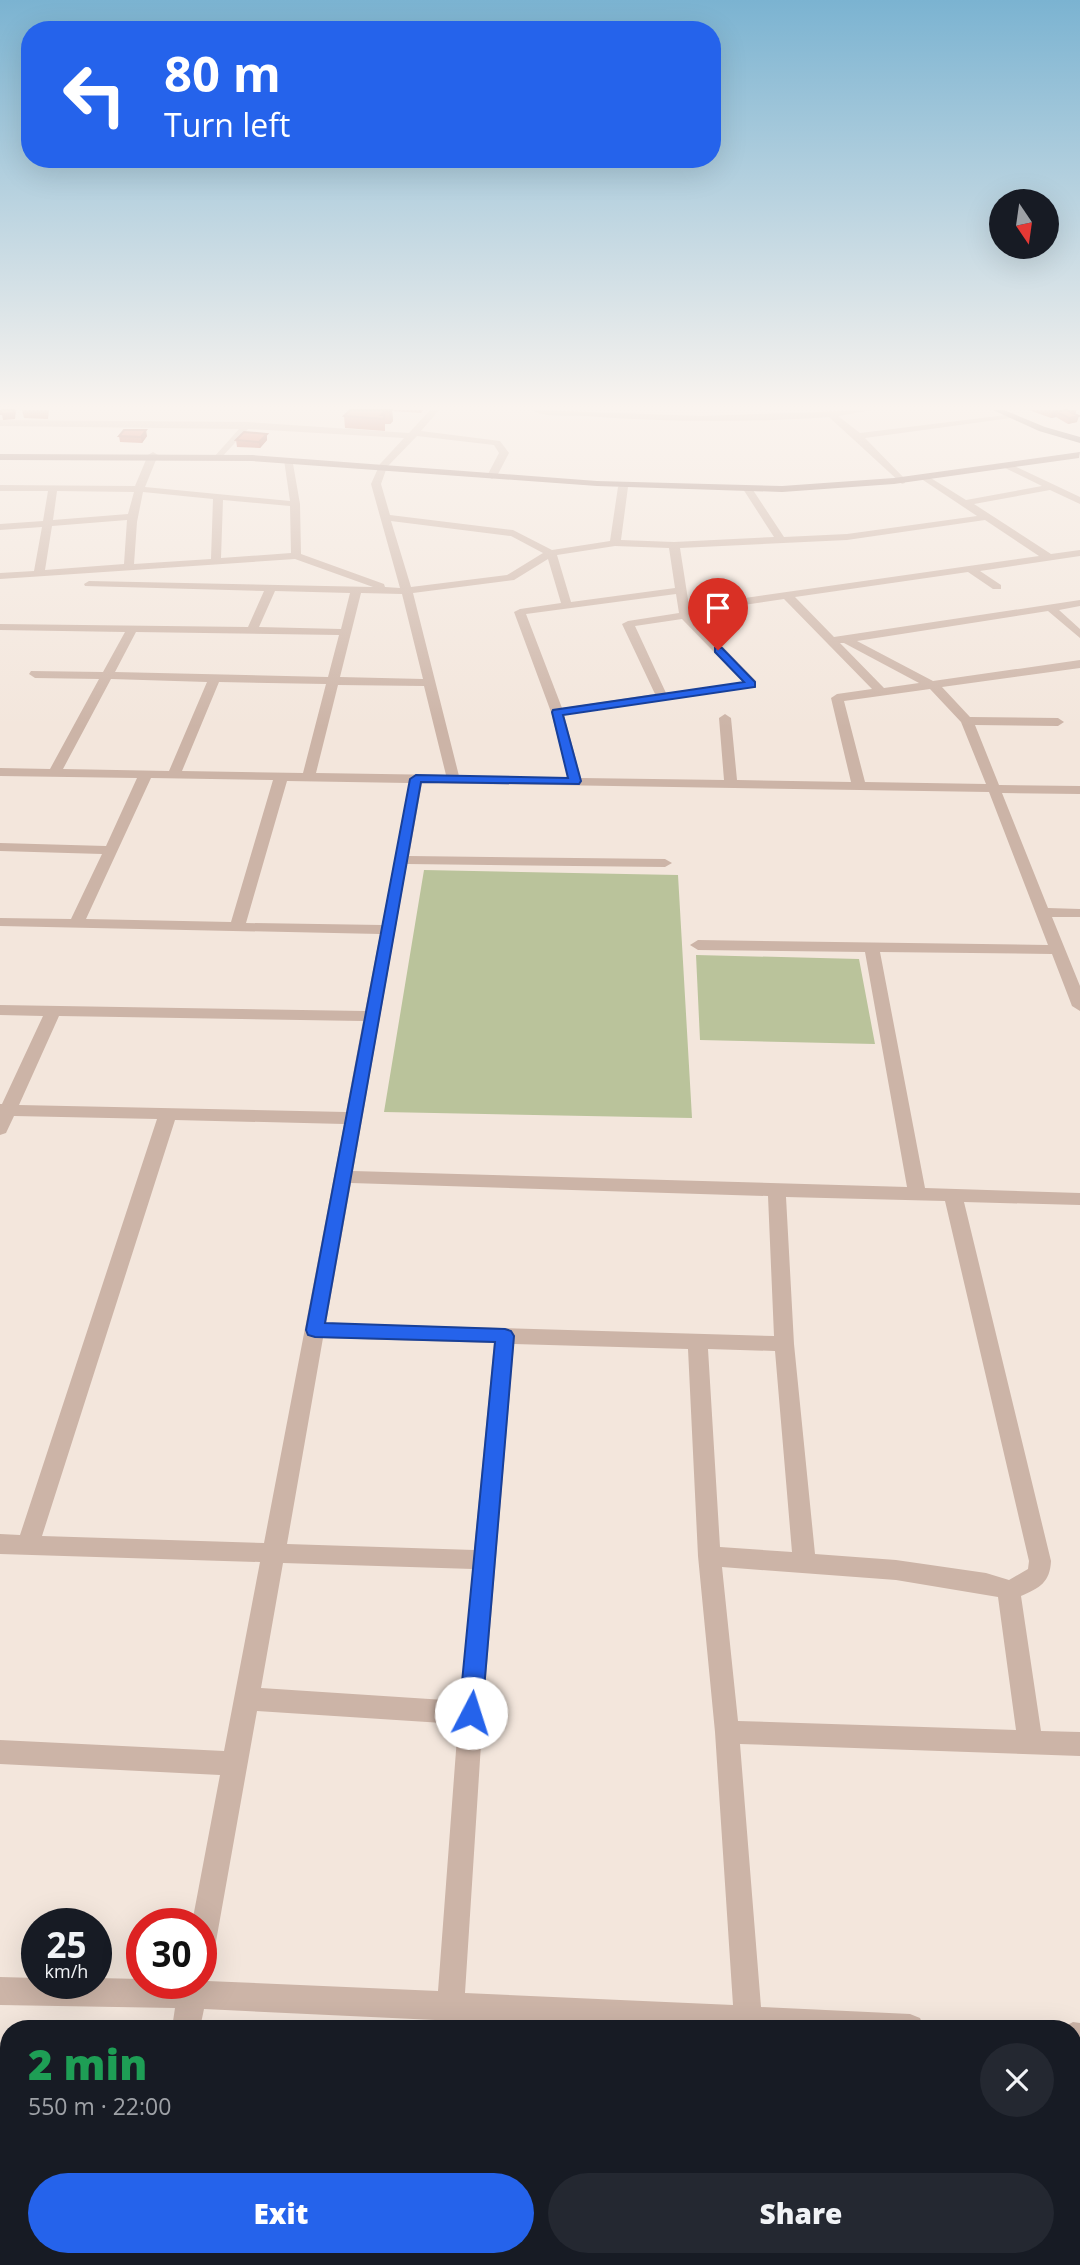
<!DOCTYPE html>
<meta charset="utf-8">
<style>
body{margin:0;font-family:"Open Sans",sans-serif;background:#242831;color:#f1f3f6;height:100vh;display:flex;flex-direction:column;font-size:26px;white-space:nowrap}
*{box-sizing:border-box;margin:0}
p{font-size:23px;color:#9ea1a6}
.icon{flex:none;width:38px;height:38px;fill:none;stroke:currentColor;stroke-width:2;stroke-linecap:round;stroke-linejoin:round}
.map{position:relative;flex:1;overflow:hidden}
.panel{position:absolute;left:0px;top:2020px;width:1082px;height:247px;display:flex;flex-direction:column;background:#171b24;border-radius:28px 28px 0 0;box-shadow:0 7px 28px #0002}
.panel>*{flex:none}
.hud{position:absolute;left:21px;top:21px;width:700px;height:147px;border-radius:28px;box-shadow:0 7px 28px #0002;background:#2563eb;color:#fff;overflow:hidden}
.needle{width:46px;rotate:167deg}
.controls{position:absolute;left:989px;top:189px;display:grid;gap:14px}
.controls a{display:grid;place-items:center;width:70px;height:70px;border-radius:50%;background:#171b24;box-shadow:0 7px 28px #0002;font-size:35px}
.speed{position:absolute;left:21px;top:1908px;display:flex;gap:14px;font-size:35px;font-weight:700;text-align:center}
.speed>*{display:grid;place-content:center;width:91px;height:91px;border-radius:50%;background:#171b24;box-shadow:0 7px 28px #0002;line-height:1}
.speed small{font-size:18px;font-weight:400}
.speed .limit{border:10px solid #d22;background:#fff;color:#111}
.pin{position:absolute;display:grid;place-items:center;width:60px;height:60px;color:#fff;margin:-72px -30px;border-radius:50% 50% 50% 0;rotate:-45deg;box-shadow:0 0 7px #0007}
.pin .icon{rotate:45deg}
.me{position:absolute;width:77px;margin:-38px;rotate:5deg;stroke-linejoin:round;filter:drop-shadow(0 0 5px #0008)}
.turn{display:flex;align-items:center;gap:24px;height:147px;padding:0 28px;font-size:32px}
.turn .icon{width:91px;height:91px;stroke-width:2.5}
.turn b{display:block;font-size:49px;line-height:60px}
.round{display:grid;place-items:center;flex:none;width:74px;height:74px;border-radius:37px;background:#242831}
.head{display:flex;align-items:center;justify-content:space-between;height:119px;padding:0 28px}
h1{font-size:42px;font-weight:800;line-height:52px;color:#1e9e55}
.action{display:flex;gap:14px;margin-top:auto;padding:14px 28px}
.action a{flex:1;height:80px;border-radius:42px;background:#2563eb;color:#fff;font-size:28px;font-weight:800;line-height:80px;text-align:center}
.action a+a{background:#242831;color:#f1f3f6}
.map>svg:first-child{display:block}
</style>
<div class="map">
<svg width="1080" height="2265" viewBox="0 0 1080 2265">
<rect width="100%" height="100%" fill="#f3e6dc"/>
<!-- green -->
<path fill="#bac39b" d="M424 870 678 875 692 1118 384 1112Z
M696 955 859 959 875 1044 700 1040Z"/>
<g fill="none" stroke-linecap="round" stroke-linejoin="round">
<!-- street -->
<path fill="#ccb4a7" fill-rule="evenodd" d="M430 410H439L421 431 500 441 509 453 497 476 492 479 487 476 499 453 494 445 417 436 387 467 381 484 390 515 513 530 552 550 610 541 618 487 623 484 628 487 621 540 674 542 774 537 743 489 748 486 751 487 784 537 847 534 977 516 923 480 921 478 926 475 966 500 1042 486 1005 468 1003 466 1008 463 1080 497V504L1050 490 974 504 1051 554 1080 550V556L980 571 1001 585V589H993L968 572 795 597 834 637 1080 600V606L1059 610 1080 629V638L1048 611 857 641 933 681 1080 660V668L942 687 970 717 1058 718 1064 722 1058 726 975 725 999 785 1080 786V794L1002 793 1048 908 1080 909V917H1052L1080 986V1011L1072 1006 1052 954 880 952 925 1188 1080 1193V1205L964 1202 1051 1561C1050 1582 1040 1588 1021 1596L1041 1731 1080 1732V1756L740 1744 761 2007 910 2014 920 2018 924 2028H617L464 2021 463 2028H435V2020L204 2009 200 2028H172L175 2008 0 2005V1977L37 1978V1983H96V1978L142 1979V1983H201V1972L207 1981 438 1991 458 1724 257 1711 215 1947 211 1957 201 1961V1923H192L220 1775 0 1764V1740L224 1751 260 1562 0 1554V1534L20 1535 157 1119 14 1116 6 1133 0 1135V1104H2L43 1016 0 1015V1005L365 1011 380 934 0 926V918L71 919 102 854 0 851V843L106 846 137 778 0 776V768L50 769 99 679 35 678 29 674 31 671 103 672 125 632 0 630V624L248 627 264 591 85 586 84 584 89 581 373 587 295 559 0 579V573L34 571 42 527 0 530V524L43 521 48 491H0V485L135 486 148 455 153 452 158 455 145 487 290 501 284 460 292 458 300 504 301 554 384 584 385 587 400 588 371 484 380 464 404 438 248 429 219 460 214 457 239 429 0 426V420L247 422 409 433ZM57 491 134 492 128 514 53 520ZM143 492 213 499 211 559 134 564 137 522ZM223 500 290 506 291 553 221 558ZM127 520 124 564 45 570 52 526ZM985 520 1039 556 689 606 680 548 847 540ZM391 521 511 536 543 553 507 575 411 587ZM615 546 669 548 675 588 571 602 557 555ZM548 559 561 603 520 609 514 612 551 712 568 778 459 776 413 593 514 580ZM275 591 350 593 341 629 259 627ZM361 593 402 594 423 679 340 677ZM676 594 679 613 628 621 622 624 655 694 562 708 526 614ZM784 599 872 689 837 694 831 698 851 782 737 780 731 718 725 714 719 718 724 780 581 778 564 715 756 687V681L690 613ZM682 619 743 682 666 693 635 626ZM136 632 339 635 328 677 115 672ZM840 643H844L919 683 884 688ZM111 679 207 682 169 771 63 769ZM219 682 326 684 303 773 182 771ZM338 685 424 686 446 775 316 773ZM930 689 961 722 986 784 865 782 844 701ZM151 778 273 780 231 922 86 919ZM287 781 409 783 382 925 246 923ZM422 783 989 792 1048 945 698 940 690 945 698 950 865 952 907 1187 353 1171 407 864 665 867 672 863 665 859 409 856ZM59 1016 363 1021 346 1112 19 1105ZM175 1120 344 1124 264 1543 42 1536ZM351 1183 768 1196 774 1336 326 1323ZM786 1197 945 1201 1029 1561 1028 1569 1009 1580 986 1573 896 1560 815 1554 794 1344ZM323 1338 494 1343 474 1550 287 1544ZM514 1344 688 1349 698 1556 715 1732 733 2005 465 1993 483 1713ZM708 1349 775 1351 792 1552 720 1547ZM283 1563 473 1569 460 1701 261 1688ZM722 1567 896 1580 998 1597 1016 1730 738 1721Z
M532 410 702 416 872 410 838 416 860 433 1014 414 1018 417 865 438 905 479V483L902 484 829 417C747 423 666 422 585 416 570 415 544 418 532 410Z
M1073 2022 1080 2023V2051L1073 2050V2028H1062Z
M128 2258H160L159 2265H127Z
M416 2258H447L448 2265H416Z
M702 2258H733L735 2265H703Z"/>
<!-- secondary -->
<path fill="#a08278" fill-rule="evenodd" d="M1080 452 1079 458 894 484 782 492 597 486 252 461 0 460V454L252 455 597 481 782 486 894 478Z"/>
<!-- primary -->
<path fill="#7b6058" fill-rule="evenodd" d="M993 410H1004L1045 427 1080 437V443L1039 431Z"/>
</g>
<!-- wall -->
<path fill="#af4838" d="M22 410H49L48 419 24 418Z
M350 410H423L421 413 392 411 393 421 390 424H385V431L345 428 344 416Z
M1029 410H1076V413H1073L1077 422 1068 424 1056 417 1051 418Z
M267 434V440L260 448 237 447 236 440Z
M119 436H147L142 443 120 442Z
M1080 2081V2165L1075 2162Z
M619 2258H695L697 2265H621Z
M748 2258H859L862 2265H748L747 2262Z
M973 2258H1056L1057 2265H974Z
M578 2260 577 2265H455Z"/>
<!-- shaded-wall -->
<path fill="#8f3b2e" d="M0 410H16L15 419 3 420 2 414 0 415Z
M391 410H392L393 421 390 424 389 412Z
M1053 410H1076V413L1064 415 1057 412 1056 417 1051 418Z
M1079 416 1077 422 1068 424 1069 418Z
M146 430 147 436 142 443 141 437Z
M267 434V440L260 448 259 442Z"/>
<!-- building -->
<path fill="#cc5441" stroke="#8f3b2e" stroke-width="2" d="M2 410H14V413L1 414Z
M350 410H391L389 412H384L381 415H384V419L344 416Z
M1066 410 1079 416 1069 418 1057 412Z
M124 430H146L141 437 119 436Z
M244 432 267 434 259 442 236 440Z
M1080 2081V2148L1076 2146 1073 2189V2082Z
M455 2258H577L578 2260 541 2265H455Z
M624 2258H695L697 2265H626Z
M752 2258H859L862 2265H754Z
M982 2258H1056L1057 2265H984Z
M895 2259 898 2265H878Z"/>
<!-- sky -->
<linearGradient id="sky" x2="0" y2="1"><stop stop-color="#7bb3d1"/><stop offset="0.56" stop-color="#faf4ef"/><stop offset="1" stop-color="#faf4ef" stop-opacity="0"/></linearGradient>
<rect width="1080" height="727" fill="url(#sky)"/>
<!-- route -->
<path fill="#2563eb" stroke="#184099" stroke-width="2" d="M715 648H722L755 682V687L563 715 581 781 579 784 421 782 325 1323 505 1329 511 1331 514 1336 482 1713 478 1721 471 1724 463 1721 459 1713 495 1342 315 1337 308 1335 306 1330 410 779 416 775 568 778 552 712 553 710 744 682 715 652Z"/>
</svg>
<div class="controls">
<a><svg class="needle" viewBox="-14 -14 28 28"><path d="M0-13l5 13h-10z" fill="#e53935"/><path d="M0 13l5-13h-10z" fill="#9ea1a6"/></svg></a>
</div>
<div class="speed"><div>25<small>km/h</small></div><div class="limit">30</div></div>
<div class="pin" style="left:718px;top:650px;background:#d93025"><svg class="icon" aria-label="arrive" viewBox="0 0 24 24"><path d="M6 21V4h12l-3 4 3 4H6"/></svg></div>
<svg class="me" style="left:471px;top:1713px" viewBox="-20 -20 40 40"><circle r="19" fill="#fff"/><path d="M0-13L10 11 0 6-10 11z" fill="#2563eb"/></svg>
<div class="hud">
<div class="turn"><svg class="icon" aria-label="left" viewBox="0 0 24 24"><path d="M17 20v-9H6M10 6l-5 5 5 5"/></svg><div><b>80 m</b>Turn left</div></div>
</div>
<section class="panel">
<div class="head"><div><h1>2 min</h1><p>550 m · 22:00</p></div><a class="round"><svg class="icon" aria-label="close" viewBox="0 0 24 24"><path d="M6 6l12 12M18 6L6 18"/></svg></a></div>
<div class="action"><a>Exit</a><a>Share</a></div>
</section>
</div>
